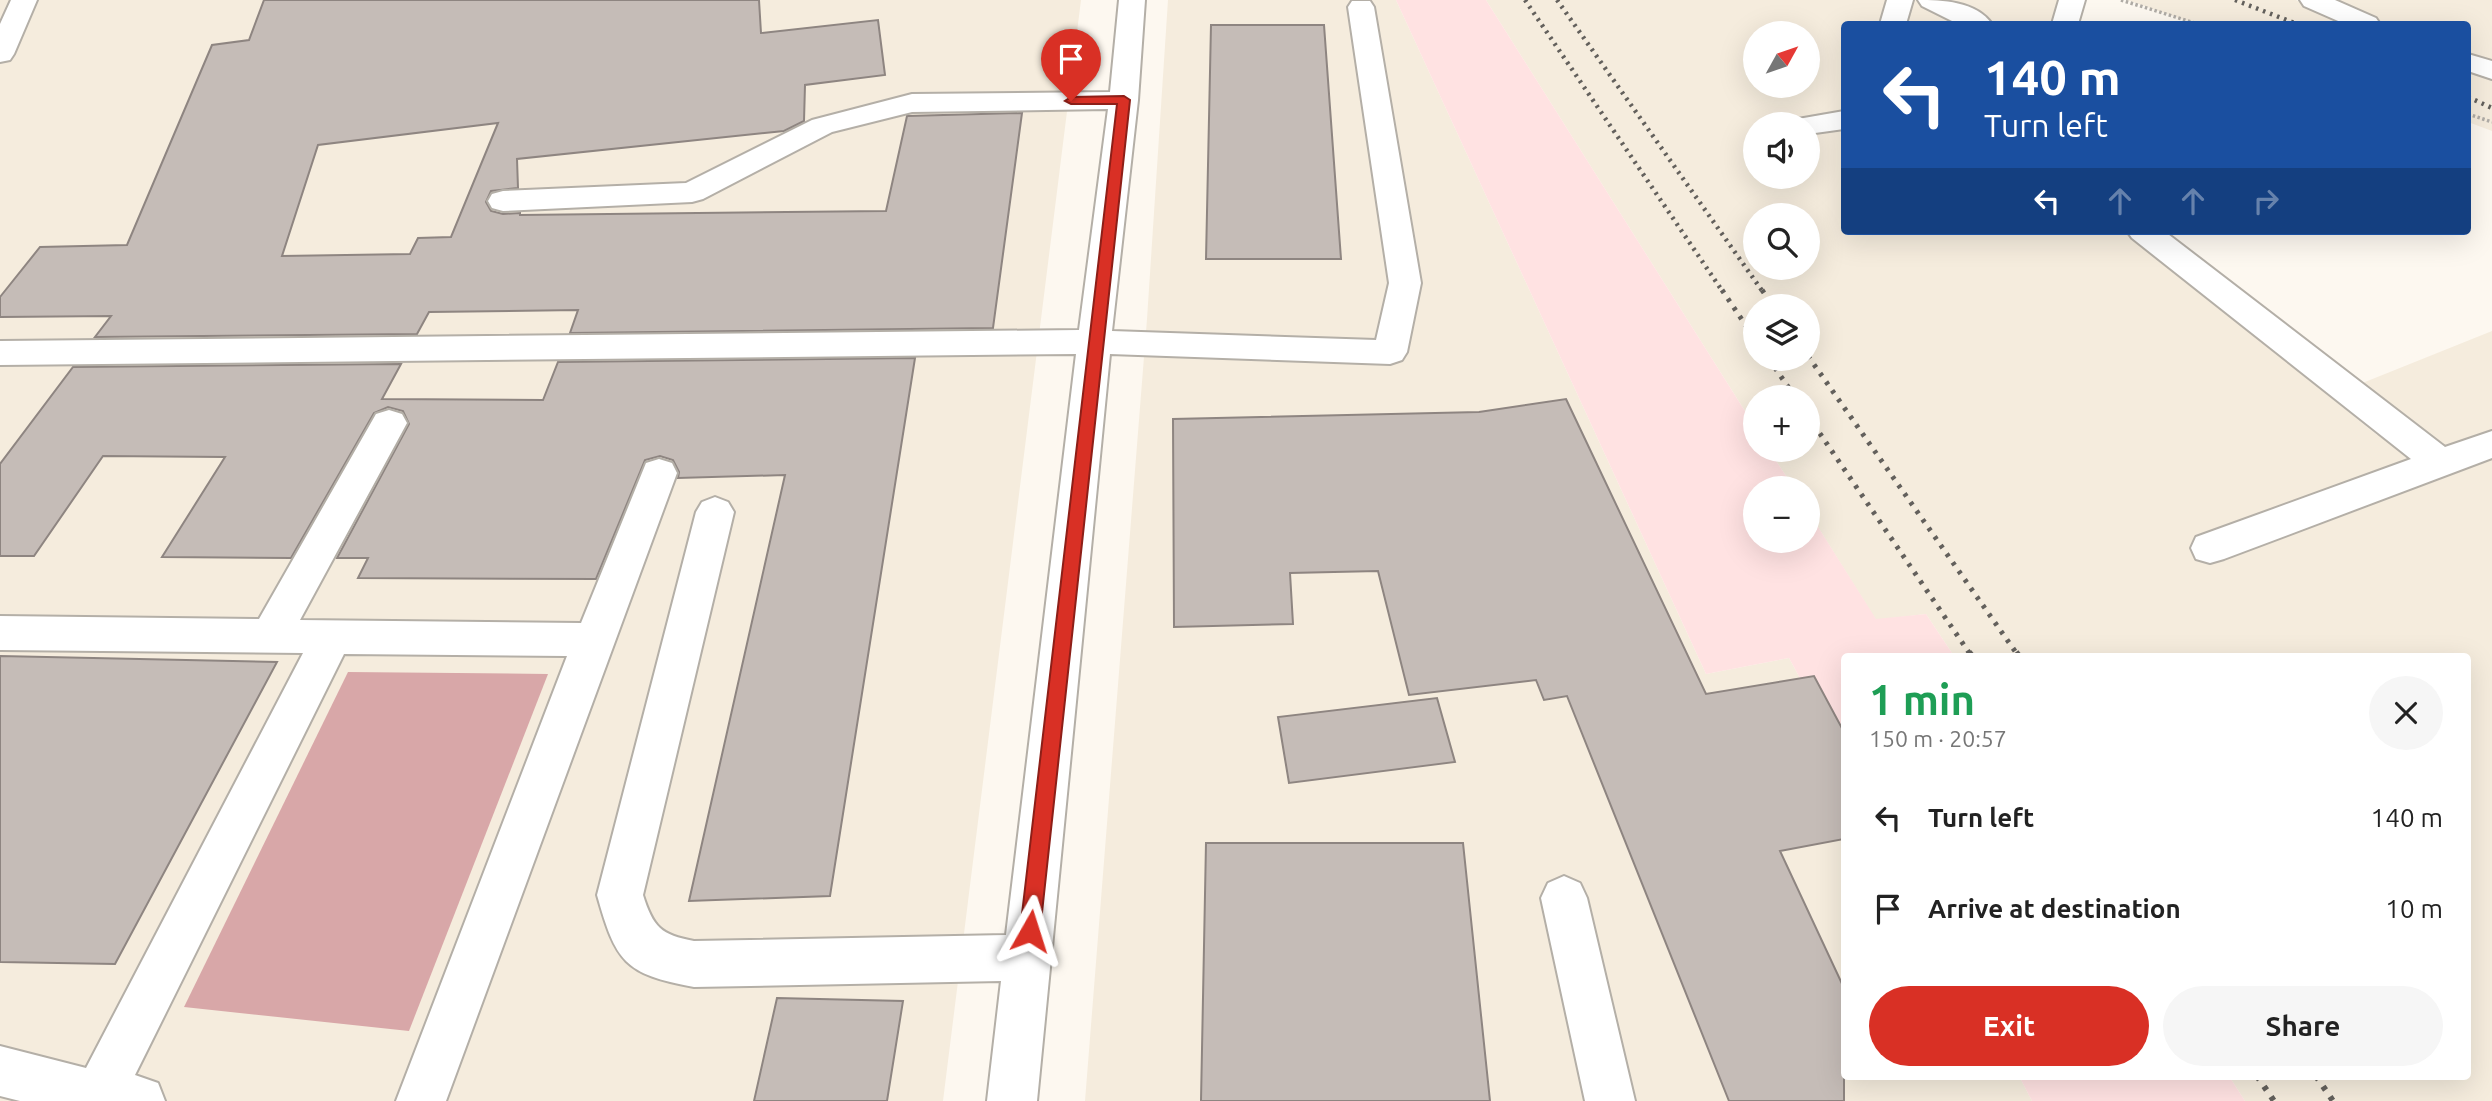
<!DOCTYPE html>
<meta charset="utf-8">
<style>
body{margin:0;font-family:Ubuntu,sans-serif;background:#f6f6f6;color:#222;height:100vh;display:flex;flex-direction:column;font-size:26px;white-space:nowrap}
*{box-sizing:border-box;margin:0}
p{font-size:23px;color:#767676}
.icon{flex:none;width:38px;height:38px;fill:none;stroke:currentColor;stroke-width:2;stroke-linecap:round;stroke-linejoin:round}
.map{position:relative;flex:1;overflow:hidden}
.sheet{position:absolute;left:1841px;top:653px;width:630px;height:427px;display:flex;flex-direction:column;background:#fff;border-radius:7px;box-shadow:0 7px 28px #0002}
.sheet>*{flex:none}
.hud{position:absolute;left:1841px;top:21px;width:630px;height:214px;border-radius:7px;box-shadow:0 7px 28px #0002;background:#1a4fa0;color:#fff;overflow:hidden}
.needle{width:46px;rotate:50deg}
.buttons{position:absolute;left:1743px;top:21px;display:grid;gap:14px}
.buttons a{display:grid;place-items:center;width:77px;height:77px;border-radius:50%;background:#fff;box-shadow:0 7px 28px #0002;font-size:35px}
.pin{position:absolute;display:grid;place-items:center;width:60px;height:60px;color:#fff;margin:-72px -30px;border-radius:50% 50% 50% 0;rotate:-45deg;box-shadow:0 0 7px #0007}
.pin .icon{rotate:45deg}
.me{position:absolute;width:77px;margin:-38px;rotate:6deg;stroke-linejoin:round;filter:drop-shadow(0 0 5px #0008)}
.turn{display:flex;align-items:center;gap:24px;height:147px;padding:0 28px;font-size:32px}
.turn .icon{width:91px;height:91px;stroke-width:2.5}
.turn b{display:block;font-size:49px;line-height:60px}
.lanes{display:flex;align-items:center;height:66px;padding:0 28px;background:#0003;justify-content:center;gap:35px;direction:ltr}
.lanes .off{opacity:.35}
.round{display:grid;place-items:center;flex:none;width:74px;height:74px;border-radius:37px;background:#f6f6f6}
.summary{display:flex;align-items:center;justify-content:space-between;height:119px;padding:0 28px}
h1{font-size:42px;font-weight:600;line-height:52px;color:#1e9e55}
.cta{display:flex;gap:14px;margin-top:auto;padding:14px 28px}
.cta a{flex:1;height:80px;border-radius:42px;background:#d93025;color:#fff;font-size:28px;font-weight:600;line-height:80px;text-align:center}
.cta a+a{background:#f6f6f6;color:#222}
ul{padding:0;list-style:none}
li{display:flex;align-items:center;gap:21px;height:91px;padding:0 28px}
li div{flex:1}
li b{display:block;font-size:26px}
li em{font-style:normal}
.map>svg:first-child{display:block}
</style>
<div class="map">
<svg width="2492" height="1101" viewBox="0 0 2492 1101">
<rect width="100%" height="100%" fill="#fdf8f0"/>
<!-- built -->
<path fill="#f5ecdd" fill-rule="evenodd" d="M0 0H1081L943 1101H0Z
M1168 0H1396L1706 674 1789 658 1844 759V1076H2019L2032 1101H1085L1147 319Z
M1486 0H2060L2056 24H1844V231H2125L2377 435 2405 420 2360 384 2492 331V1101H2245L2229 1076H2468V656H1954L1926 614 1876 620 1808 511V488H1794L1769 450H1808V397H1755V427ZM1755 33H1808V86H1755ZM1755 124H1808V177H1755ZM1755 215H1808V268H1755ZM1755 306H1808V359H1755Z
M2127 0H2296L2309 7 2332 0H2492V131L2468 122V24H2196Z"/>
<!-- green -->
<path fill="#ffe2e2" d="M1396 0H1486L1755 427V450H1769L1794 488H1755V541H1808V511L1876 619 1926 614 1954 656H1844V759L1789 658 1706 674Z
M2019 1076H2229L2245 1101H2032Z"/>
<!-- forest -->
<path fill="#d8a7a8" d="M348 672 548 674 409 1031 184 1007Z"/>
<!-- building -->
<path fill="#c5bcb7" stroke="#8e8581" stroke-width="2" fill-rule="evenodd" d="M264 0H759L761 33 878 20 885 75 805 85 804 121 784 131 517 159 518 188 491 191 486 202 491 211 503 214 520 213V215L886 211 907 116 1022 113 993 328 570 333 578 310 429 312 417 334 95 337 111 316 0 317V297L40 247 127 245 212 45 249 40ZM498 123 451 237 418 238 410 254 282 256 318 145Z
M1211 25H1324L1341 259H1206Z
M915 358 830 896 689 901 785 475 678 478 679 472 673 460 660 456 645 460 596 579 358 578 368 558H337L409 424 403 411 388 407 374 413 291 558 162 557 225 457 103 456 34 556H0V464L73 367 401 364 382 399 543 400 558 362Z
M1566 399 1706 694 1814 676 1844 732V839L1780 851 1844 988V1101H1729L1567 696 1544 700 1536 680 1409 695 1378 571 1290 573 1293 624 1174 627 1173 419 1479 412Z
M0 656 277 662 115 964 0 962Z
M1437 698 1455 762 1289 783 1278 717Z
M1206 843H1463L1490 1101H1201Z
M777 998 903 1001 887 1101H754Z"/>
<g fill="none" stroke-linecap="round" stroke-linejoin="round">
<!-- minor casing -->
<g stroke="#b4afa7" stroke-width="4">
<path id="minor" d="M11 0H37L14 54 10 60 0 62V24Z
M1119 0H1145L1138 100 1112 331 1376 340 1389 283 1348 7 1352 1H1370L1374 7 1421 283 1407 352 1402 360 1390 364 1110 354 1037 1101H987L1001 981 694 987C624 974 616 962 597 895L696 512 702 502 715 497 728 502 734 512 643 895C653 927 661 935 694 941L1006 935 1076 354 0 365V341L1079 330 1108 109 912 112 832 132 703 199 692 202 503 211 492 208 488 201 492 194 503 191 686 183 812 120 912 94 1110 92Z
M1887 0H1913L1906 24H1880Z
M1918 0C1942 0 1976 1 1992 24H1958L1922 6Z
M2059 0H2085L2078 24H2052Z
M2300 0H2335L2376 18 2380 24H2345L2304 6Z
M2468 54 2492 61V79L2468 71Z
M1844 111V129L1808 134V124H1794L1798 119Z
M2127 231H2164L2445 447 2492 431V458L2224 559 2210 563 2196 559 2191 548 2196 537 2411 459 2132 238Z
M389 410 402 414 407 423 300 620 581 623 646 463 659 459 672 463 677 473 446 1101H396L567 656 344 654 135 1075 158 1083 165 1101H20L0 1096V1046L86 1068 303 653 0 650V616L259 619 376 414Z
M1564 876 1580 883 1587 898 1635 1101H1585L1541 898 1548 883Z"/>
</g>
<!-- path -->
<path stroke="#b0aca6" stroke-width="3.5" stroke-dasharray="2.5 2.5" stroke-linecap="butt" d="M2121 0 2198 24
M2468 114 2492 122"/>
<!-- minor -->
<use href="#minor" fill="#fff" fill-rule="evenodd"/>
<!-- rail-far2 -->
<path stroke="#63605c" stroke-width="4.5" stroke-dasharray="2.5 5" stroke-linecap="butt" d="M1525 0 1723 292
M1557 0 1763 292
M2235 0 2297 24
M2468 97 2492 108"/>
<!-- rail-far1 -->
<path stroke="#63605c" stroke-width="5" stroke-dasharray="3.5 7" stroke-linecap="butt" d="M1722 290 1755 339
M1762 290 1773 306
M1808 356 2017 654
M1769 359 1795 397
M1808 416 1970 654"/>
<!-- rail -->
<path stroke="#63605c" stroke-width="6" stroke-dasharray="4.5 8" stroke-linecap="butt" d="M1969 652 1972 656
M2016 652 2019 656
M2257 1076 2274 1101
M2316 1076 2333 1101"/>
</g>
<!-- route -->
<path fill="#d93025" stroke="#8d1f18" stroke-width="2" d="M1124 96 1130 100 1040 931 1037 938 1030 940 1023 938 1020 931 1117 104H1071L1065 101 1071 97Z"/>
</svg>
<div class="buttons">
<a><svg class="needle" viewBox="-14 -14 28 28"><path d="M0-13l5 13h-10z" fill="#e53935"/><path d="M0 13l5-13h-10z" fill="#767676"/></svg></a>
<a><svg class="icon" aria-label="sound" viewBox="0 0 24 24"><path d="M4 9h4l5-4v14l-5-4H4zM17 9q2 3 0 6"/></svg></a>
<a><svg class="icon" aria-label="search" viewBox="0 0 24 24"><circle cx="10" cy="10" r="6"/><path d="M15 15l6 6"/></svg></a>
<a><svg class="icon" aria-label="layers" viewBox="0 0 24 24"><path d="M12 4l9 5-9 5-9-5zM3 14l9 5 9-5"/></svg></a>
<a>+</a>
<a>−</a>
</div>
<div class="pin" style="left:1071px;top:101px;background:#d93025"><svg class="icon" aria-label="arrive" viewBox="0 0 24 24"><path d="M6 21V4h12l-3 4 3 4H6"/></svg></div>
<svg class="me" style="left:1030px;top:931px" viewBox="-20 -20 40 40"><path d="M0-17L14 15 0 8-14 15z" fill="#d93025" stroke="#fff" stroke-width="4"/></svg>
<div class="hud">
<div class="turn"><svg class="icon" aria-label="left" viewBox="0 0 24 24"><path d="M17 20v-9H6M10 6l-5 5 5 5"/></svg><div><b>140 m</b>Turn left</div></div>
<div class="lanes"><svg class="icon" aria-label="left" viewBox="0 0 24 24"><path d="M17 20v-9H6M10 6l-5 5 5 5"/></svg><svg class="icon off" aria-label="ahead" viewBox="0 0 24 24"><path d="M12 20V5M6 11l6-6 6 6"/></svg><svg class="icon off" aria-label="ahead" viewBox="0 0 24 24"><path d="M12 20V5M6 11l6-6 6 6"/></svg><svg class="icon off" aria-label="right" viewBox="0 0 24 24"><path d="M7 20v-9h11M14 6l5 5-5 5"/></svg></div>
</div>
<section class="sheet">
<div class="summary"><div><h1>1 min</h1><p>150 m · 20:57</p></div><a class="round"><svg class="icon" aria-label="close" viewBox="0 0 24 24"><path d="M6 6l12 12M18 6L6 18"/></svg></a></div>
<ul>
<li><svg class="icon" aria-label="left" viewBox="0 0 24 24"><path d="M17 20v-9H6M10 6l-5 5 5 5"/></svg><div><b>Turn left</b></div><em>140 m</em></li>
<li><svg class="icon" aria-label="arrive" viewBox="0 0 24 24"><path d="M6 21V4h12l-3 4 3 4H6"/></svg><div><b>Arrive at destination</b></div><em>10 m</em></li>
</ul>
<div class="cta"><a>Exit</a><a>Share</a></div>
</section>
</div>
